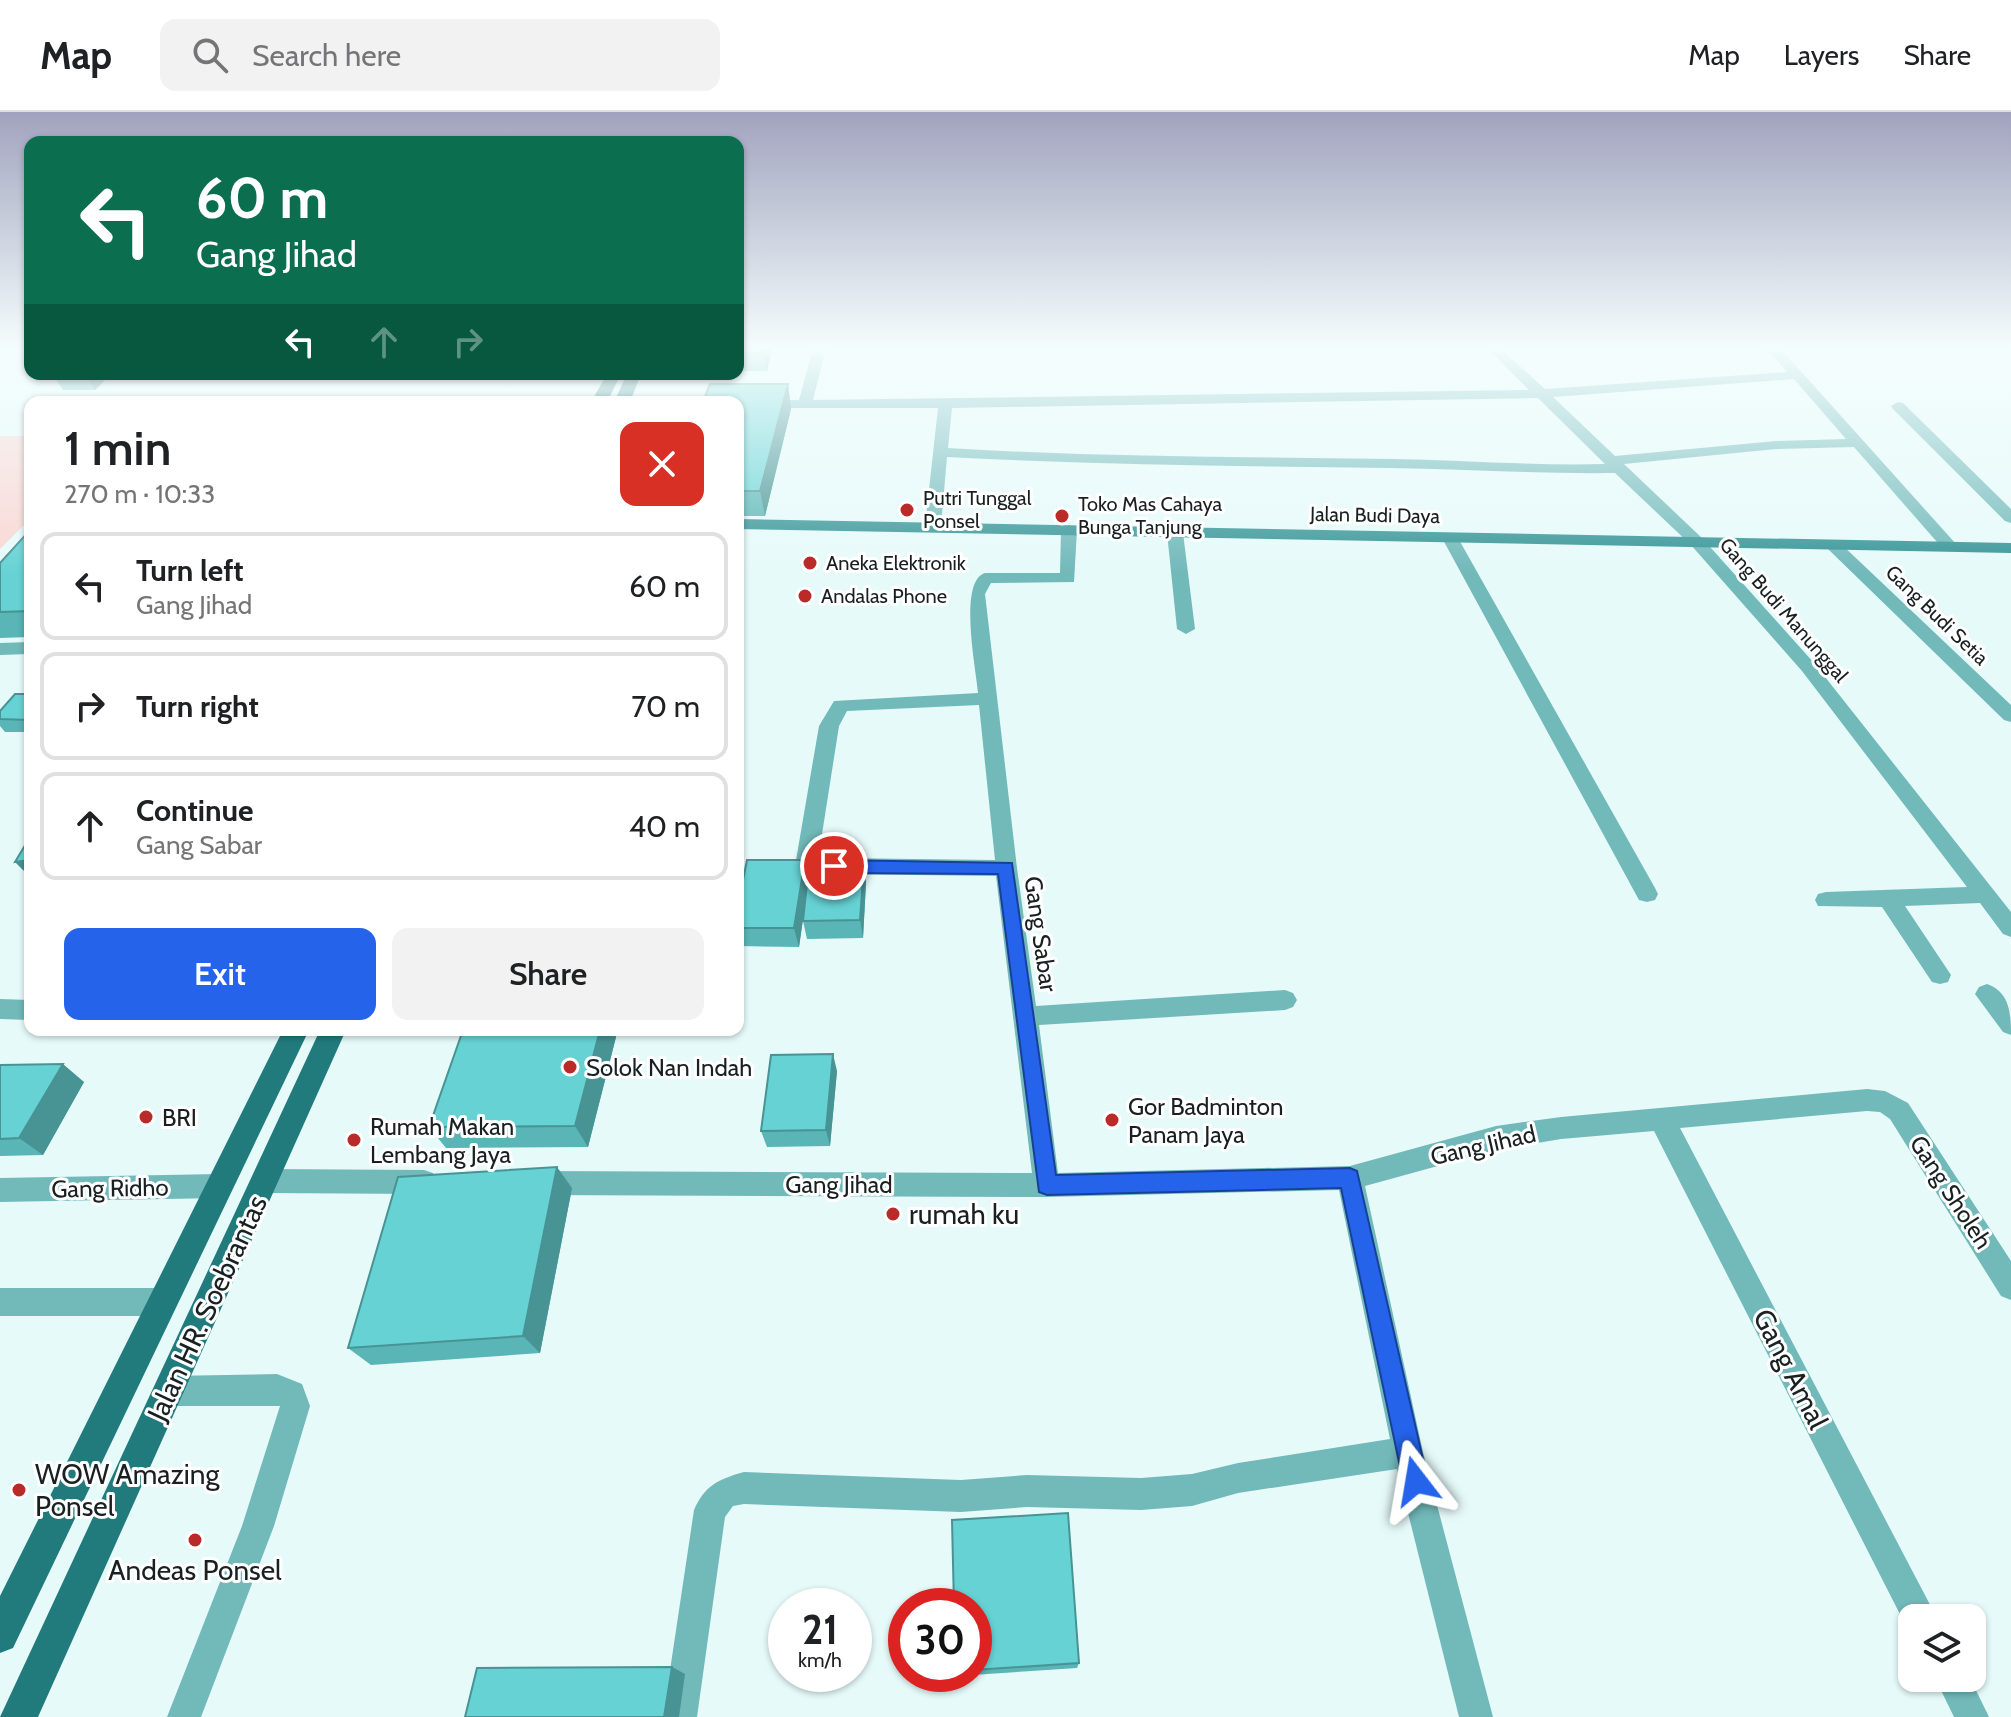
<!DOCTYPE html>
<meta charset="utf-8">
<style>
body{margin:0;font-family:Cabin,sans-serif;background:#f2f2f2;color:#202124;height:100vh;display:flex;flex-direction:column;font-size:30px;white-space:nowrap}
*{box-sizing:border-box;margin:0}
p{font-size:26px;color:#757577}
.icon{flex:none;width:44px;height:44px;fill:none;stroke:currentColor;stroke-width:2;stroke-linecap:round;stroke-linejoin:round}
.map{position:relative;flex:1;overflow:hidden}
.side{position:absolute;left:24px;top:284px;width:720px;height:640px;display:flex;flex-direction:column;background:#fff;border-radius:16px;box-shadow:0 2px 6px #0004}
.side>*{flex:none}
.top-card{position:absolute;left:24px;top:24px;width:720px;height:244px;border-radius:16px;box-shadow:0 2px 6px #0004;background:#0b6e4f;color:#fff;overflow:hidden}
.controls{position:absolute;left:1898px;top:1492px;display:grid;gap:16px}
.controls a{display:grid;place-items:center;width:88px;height:88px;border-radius:16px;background:#fff;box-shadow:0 2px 6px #0004;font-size:40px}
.speed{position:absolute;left:768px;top:1476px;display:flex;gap:16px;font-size:40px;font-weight:700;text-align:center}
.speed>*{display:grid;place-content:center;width:104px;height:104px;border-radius:50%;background:#fff;box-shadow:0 2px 6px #0004;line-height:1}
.speed small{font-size:20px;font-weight:400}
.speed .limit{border:12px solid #d22;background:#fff;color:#111}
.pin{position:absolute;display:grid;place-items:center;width:68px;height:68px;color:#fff;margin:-34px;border:4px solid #fff;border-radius:50%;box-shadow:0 2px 8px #0007}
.me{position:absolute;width:88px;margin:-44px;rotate:346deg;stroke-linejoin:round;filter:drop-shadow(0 0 6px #0008)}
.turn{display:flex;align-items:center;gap:28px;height:168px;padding:0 40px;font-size:36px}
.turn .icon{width:104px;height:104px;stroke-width:2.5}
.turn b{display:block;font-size:56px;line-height:68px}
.lanes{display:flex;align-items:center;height:76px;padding:0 40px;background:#0003;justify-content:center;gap:40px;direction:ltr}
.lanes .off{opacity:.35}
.round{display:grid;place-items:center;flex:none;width:84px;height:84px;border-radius:16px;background:#f2f2f2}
.summary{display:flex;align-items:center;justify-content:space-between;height:136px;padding:0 40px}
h1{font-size:48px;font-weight:600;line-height:60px}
.button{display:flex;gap:16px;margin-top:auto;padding:16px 40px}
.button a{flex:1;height:92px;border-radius:16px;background:#2563eb;color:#fff;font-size:32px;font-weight:600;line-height:92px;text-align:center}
.button a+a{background:#f2f2f2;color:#202124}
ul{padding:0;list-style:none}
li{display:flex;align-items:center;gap:24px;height:108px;margin:0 16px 12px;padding:0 24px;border:4px solid #e0e0e0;border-radius:16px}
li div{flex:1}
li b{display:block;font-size:30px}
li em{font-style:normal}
header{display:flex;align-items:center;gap:48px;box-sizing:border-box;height:112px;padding:0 40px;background:#fff;border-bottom:2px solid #e0e0e0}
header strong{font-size:38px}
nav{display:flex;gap:44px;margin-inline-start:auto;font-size:28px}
.search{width:560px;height:72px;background:#f2f2f2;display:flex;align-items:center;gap:20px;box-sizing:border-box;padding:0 28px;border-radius:16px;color:#757577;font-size:30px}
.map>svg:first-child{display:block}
</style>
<header>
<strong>Map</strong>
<div class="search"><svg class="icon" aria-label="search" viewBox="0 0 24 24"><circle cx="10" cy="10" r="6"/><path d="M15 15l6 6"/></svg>Search here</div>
<nav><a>Map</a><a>Layers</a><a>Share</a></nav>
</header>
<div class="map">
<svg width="2011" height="1605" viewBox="0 0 2011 1605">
<rect width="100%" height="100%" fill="#e7fafa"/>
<!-- green -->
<path fill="#f9d7d3" d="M0 324H30V407L0 437Z"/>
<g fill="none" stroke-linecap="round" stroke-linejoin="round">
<!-- street -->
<path fill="#72b9ba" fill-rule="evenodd" d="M813 236H826L813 288 1529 278 1487 236H1500L1545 277 1787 260 1766 236H1780L1956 432V438H1944L1854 335 1776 337 1624 352 1703 427 1814 551 2011 800V825L2003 822 1980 791 1905 794 1951 863 1948 870 1940 872 1932 870 1882 795 1818 794 1815 788 1818 782 1826 780 1967 775 1802 559 1691 433 1615 361C1540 362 1466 357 1391 356 1243 354 1095 353 947 345L941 414 933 419 925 414 938 296H738V290H732L799 288ZM1794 267 1846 327 1776 329 1615 344 1553 285ZM1538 286 1605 352C1533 354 1463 348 1392 347 1244 345 1096 345 948 336L952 296Z
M1898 290 1903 291 2011 397V411L2005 409 1893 297 1891 294Z
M1069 413 1077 418 1074 470 991 471 985 482 1017 756 1036 894 1285 878 1293 881 1297 888 1293 895 1285 898 1039 913 1058 1061 1350 1054 1496 1014 1561 1005 1867 977 1885 979 1908 991 2011 1149V1188L2001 1184 1890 1007 1880 1000 1867 999 1680 1016 1937 1506H1912V1519L1908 1518 1654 1019 1561 1027 1496 1038 1365 1074 1423 1340 1493 1605H1459L1397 1357 1238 1381 1192 1394 1141 1398 1027 1395 961 1400 744 1392 733 1394 725 1405 697 1605H663L694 1398C705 1373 719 1367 744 1360L961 1368 1027 1363 1141 1366 1192 1362 1238 1351 1390 1327 1339 1078 1047 1085 538 1083 529 1080 525 1071 529 1062 538 1059 1032 1061 996 764 835 762 827 760 824 754 827 748 835 746 995 748 979 593 847 599 839 614 817 754 814 760H798L795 754 819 614 834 589 978 581C976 557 958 469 985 461H1060L1061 418Z
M1175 416 1183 421 1195 517 1186 522 1177 517 1167 421Z
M1450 421 1458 426 1655 776 1658 782 1655 788 1647 790 1639 788 1442 426Z
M1833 428 1839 430 2011 593V610L2004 608 1827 436 1825 433Z
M30 530V542L0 543V531Z
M1987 872C2010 880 2011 902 2011 923L2003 920 1975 882 1979 875Z
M0 887 30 888V908L0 907Z
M265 1057 424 1058 433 1061 437 1070 433 1079 424 1082 265 1081 256 1078 252 1069 256 1060Z
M220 1062 229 1065 233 1074 229 1083 220 1086 0 1090V1066Z
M0 1176H163L173 1180 177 1190 173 1200 163 1204H0Z
M277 1262 302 1272 310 1294 274 1414 201 1605H167L242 1414 280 1294H168L158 1289 153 1279 158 1269 168 1264Z
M1935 1566H1970L1989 1605H1954Z"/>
<!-- secondary -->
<path fill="#399698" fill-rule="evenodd" d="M738 407 2011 431V441L738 417Z"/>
<!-- primary -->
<path fill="#217b7d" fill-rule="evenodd" d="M607 262H621L607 290H591Z
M627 262H641L630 290H614Z
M283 918H309L13 1536 0 1541V1484Z
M320 918H346L38 1605H0Z"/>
</g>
<!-- wall -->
<path fill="#59b5b6" d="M738 236H772L767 259H738Z
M60 262H101L105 268 95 278H63L55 266Z
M788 272 791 297 765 404H738V290Z
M30 418V525L0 526V451Z
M30 582V620H5L0 614V599Z
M805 748 808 764 864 752 866 771 863 826 807 827 803 809 805 792 799 835 739 834 738 793Z
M463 918H612L616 925 588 1035 446 1036 429 1015Z
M0 953 84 970 43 1043 0 1044Z
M837 959 830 1034 767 1035 761 1019Z
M572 1076 540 1241 371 1253 348 1236Z
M974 1494 1079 1551 1077 1556 957 1564 956 1562H974Z"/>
<!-- shaded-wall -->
<path fill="#489394" d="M765 236H772L767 259 764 241Z
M91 262H101L105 268 95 278 87 266Z
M788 272 791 297 765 404 760 379Z
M30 748V765L15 750Z
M805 748 809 767 799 835 794 816Z
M864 752 866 771 863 826 860 808Z
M600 918H612L616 925 588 1035 575 1014Z
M833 942 837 959 830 1034 826 1018Z
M63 952 84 970 43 1043 19 1026Z
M557 1055 572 1076 540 1241 523 1224Z
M672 1555 685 1562 679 1605H664Z"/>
<!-- building -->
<path fill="#67d2d4" stroke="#489394" stroke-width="2" d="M738 236H765L764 241H738Z
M60 262H91L87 266H55Z
M710 272H788L760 379H738V290H703Z
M30 418V499L0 500V451Z
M15 582H30V608L0 607V599Z
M30 725V748L15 750Z
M747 748H805L794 816H738V793Z
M864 752 860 808 803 809 809 753Z
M463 918H600L575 1014 429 1015Z
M833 942 826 1018 761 1019 771 943Z
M63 952 19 1026 0 1027V953Z
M557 1055 523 1224 348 1236 398 1065Z
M1068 1401 1079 1551 974 1558V1494H954L952 1408Z
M672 1555 664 1605H465L477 1556Z"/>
<!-- sky -->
<linearGradient id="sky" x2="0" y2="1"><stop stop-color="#a1a3be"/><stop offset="0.51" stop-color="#f4fdfd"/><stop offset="1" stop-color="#f4fdfd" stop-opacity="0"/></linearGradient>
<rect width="2011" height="461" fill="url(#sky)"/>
<!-- route -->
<path fill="#2563eb" stroke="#184099" stroke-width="2" d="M834 748 1012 751 1056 1063 1350 1056 1357 1059 1428 1369 1425 1378 1416 1382 1407 1378 1403 1369 1341 1076 1047 1083 1039 1080 998 762 834 761 826 754Z"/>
<!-- markers -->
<g fill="#b92a28" stroke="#fff" stroke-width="3">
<circle cx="907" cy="398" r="8"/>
<circle cx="1062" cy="404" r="8"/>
<circle cx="810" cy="451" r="8"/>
<circle cx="805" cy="484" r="8"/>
<circle cx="570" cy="955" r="8"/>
<circle cx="146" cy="1005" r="8"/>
<circle cx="1112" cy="1008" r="8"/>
<circle cx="354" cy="1028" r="8"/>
<circle cx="893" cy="1102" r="8"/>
<circle cx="19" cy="1378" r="8"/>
<circle cx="195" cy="1428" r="8"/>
</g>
<g text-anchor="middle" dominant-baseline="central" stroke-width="6" stroke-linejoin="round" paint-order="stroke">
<!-- far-poi labels -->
<g font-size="20" fill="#192021" stroke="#fff" text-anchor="start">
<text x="923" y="386">Putri Tunggal<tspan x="923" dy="23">Ponsel</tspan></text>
<text x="1078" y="392">Toko Mas Cahaya<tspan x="1078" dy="23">Bunga Tanjung</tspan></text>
<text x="826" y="451">Aneka Elektronik</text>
<text x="821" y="484">Andalas Phone</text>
</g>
<!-- far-street labels -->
<g font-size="20" fill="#192021" stroke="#fff">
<text transform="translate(1375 403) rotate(1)">Jalan Budi Daya</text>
<text transform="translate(1784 498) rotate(49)">Gang Budi Manunggal</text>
<text transform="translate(1937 503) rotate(44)">Gang Budi Setia</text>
</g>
<!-- street labels -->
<g font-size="24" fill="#192021" stroke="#fff">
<text transform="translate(1041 822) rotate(82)">Gang Sabar</text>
<text transform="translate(1483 1033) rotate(-13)">Gang Jihad</text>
<text x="839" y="1072">Gang Jihad</text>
<text transform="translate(110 1076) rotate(-1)">Gang Ridho</text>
<text transform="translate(1951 1080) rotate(57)">Gang Sholeh</text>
</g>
<!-- poi labels -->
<g font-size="24" fill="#192021" stroke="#fff" text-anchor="start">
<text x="586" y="955">Solok Nan Indah</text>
<text x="1128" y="994">Gor Badminton<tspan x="1128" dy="28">Panam Jaya</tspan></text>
<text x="162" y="1005">BRI</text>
<text x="370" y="1014">Rumah Makan<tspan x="370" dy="28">Lembang Jaya</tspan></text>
</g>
<!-- near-poi labels -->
<g font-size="28" fill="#192021" stroke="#fff" text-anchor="start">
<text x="909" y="1102">rumah ku</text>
<text x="35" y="1362">WOW Amazing<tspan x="35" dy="32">Ponsel</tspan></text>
<text x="195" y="1458" text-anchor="middle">Andeas Ponsel</text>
</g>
<!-- near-street labels -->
<g font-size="28" fill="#192021" stroke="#fff">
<text transform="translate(207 1196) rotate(-65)">Jalan HR. Soebrantas</text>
<text transform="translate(1791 1257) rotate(63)">Gang Amal</text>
</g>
</g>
</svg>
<div class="controls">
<a><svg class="icon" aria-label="layers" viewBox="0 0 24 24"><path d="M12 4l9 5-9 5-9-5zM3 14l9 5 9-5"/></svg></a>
</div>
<div class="speed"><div>21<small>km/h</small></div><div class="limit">30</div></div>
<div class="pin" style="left:834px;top:754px;background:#d93025"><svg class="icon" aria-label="arrive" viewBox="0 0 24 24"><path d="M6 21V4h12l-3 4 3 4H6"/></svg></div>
<svg class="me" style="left:1416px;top:1369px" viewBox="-20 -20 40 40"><path d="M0-17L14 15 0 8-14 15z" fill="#2563eb" stroke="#fff" stroke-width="4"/></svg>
<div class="top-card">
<div class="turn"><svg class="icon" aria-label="left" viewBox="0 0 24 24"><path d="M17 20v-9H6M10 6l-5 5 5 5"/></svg><div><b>60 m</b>Gang Jihad</div></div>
<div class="lanes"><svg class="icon" aria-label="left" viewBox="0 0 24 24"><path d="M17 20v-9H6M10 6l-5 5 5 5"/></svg><svg class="icon off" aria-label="ahead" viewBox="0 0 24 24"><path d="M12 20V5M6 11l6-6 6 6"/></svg><svg class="icon off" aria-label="right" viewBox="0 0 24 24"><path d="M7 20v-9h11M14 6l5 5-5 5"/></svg></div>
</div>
<section class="side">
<div class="summary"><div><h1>1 min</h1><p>270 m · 10:33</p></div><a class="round" style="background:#d93025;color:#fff"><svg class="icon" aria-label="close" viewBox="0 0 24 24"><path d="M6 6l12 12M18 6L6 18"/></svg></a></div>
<ul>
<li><svg class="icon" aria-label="left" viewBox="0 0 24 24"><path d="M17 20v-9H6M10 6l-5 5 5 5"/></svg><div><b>Turn left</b><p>Gang Jihad</p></div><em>60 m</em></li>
<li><svg class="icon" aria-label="right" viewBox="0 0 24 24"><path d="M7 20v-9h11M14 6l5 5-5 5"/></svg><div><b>Turn right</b></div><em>70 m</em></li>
<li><svg class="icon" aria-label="ahead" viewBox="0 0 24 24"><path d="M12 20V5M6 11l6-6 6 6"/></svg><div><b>Continue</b><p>Gang Sabar</p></div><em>40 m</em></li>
</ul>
<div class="button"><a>Exit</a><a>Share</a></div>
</section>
</div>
